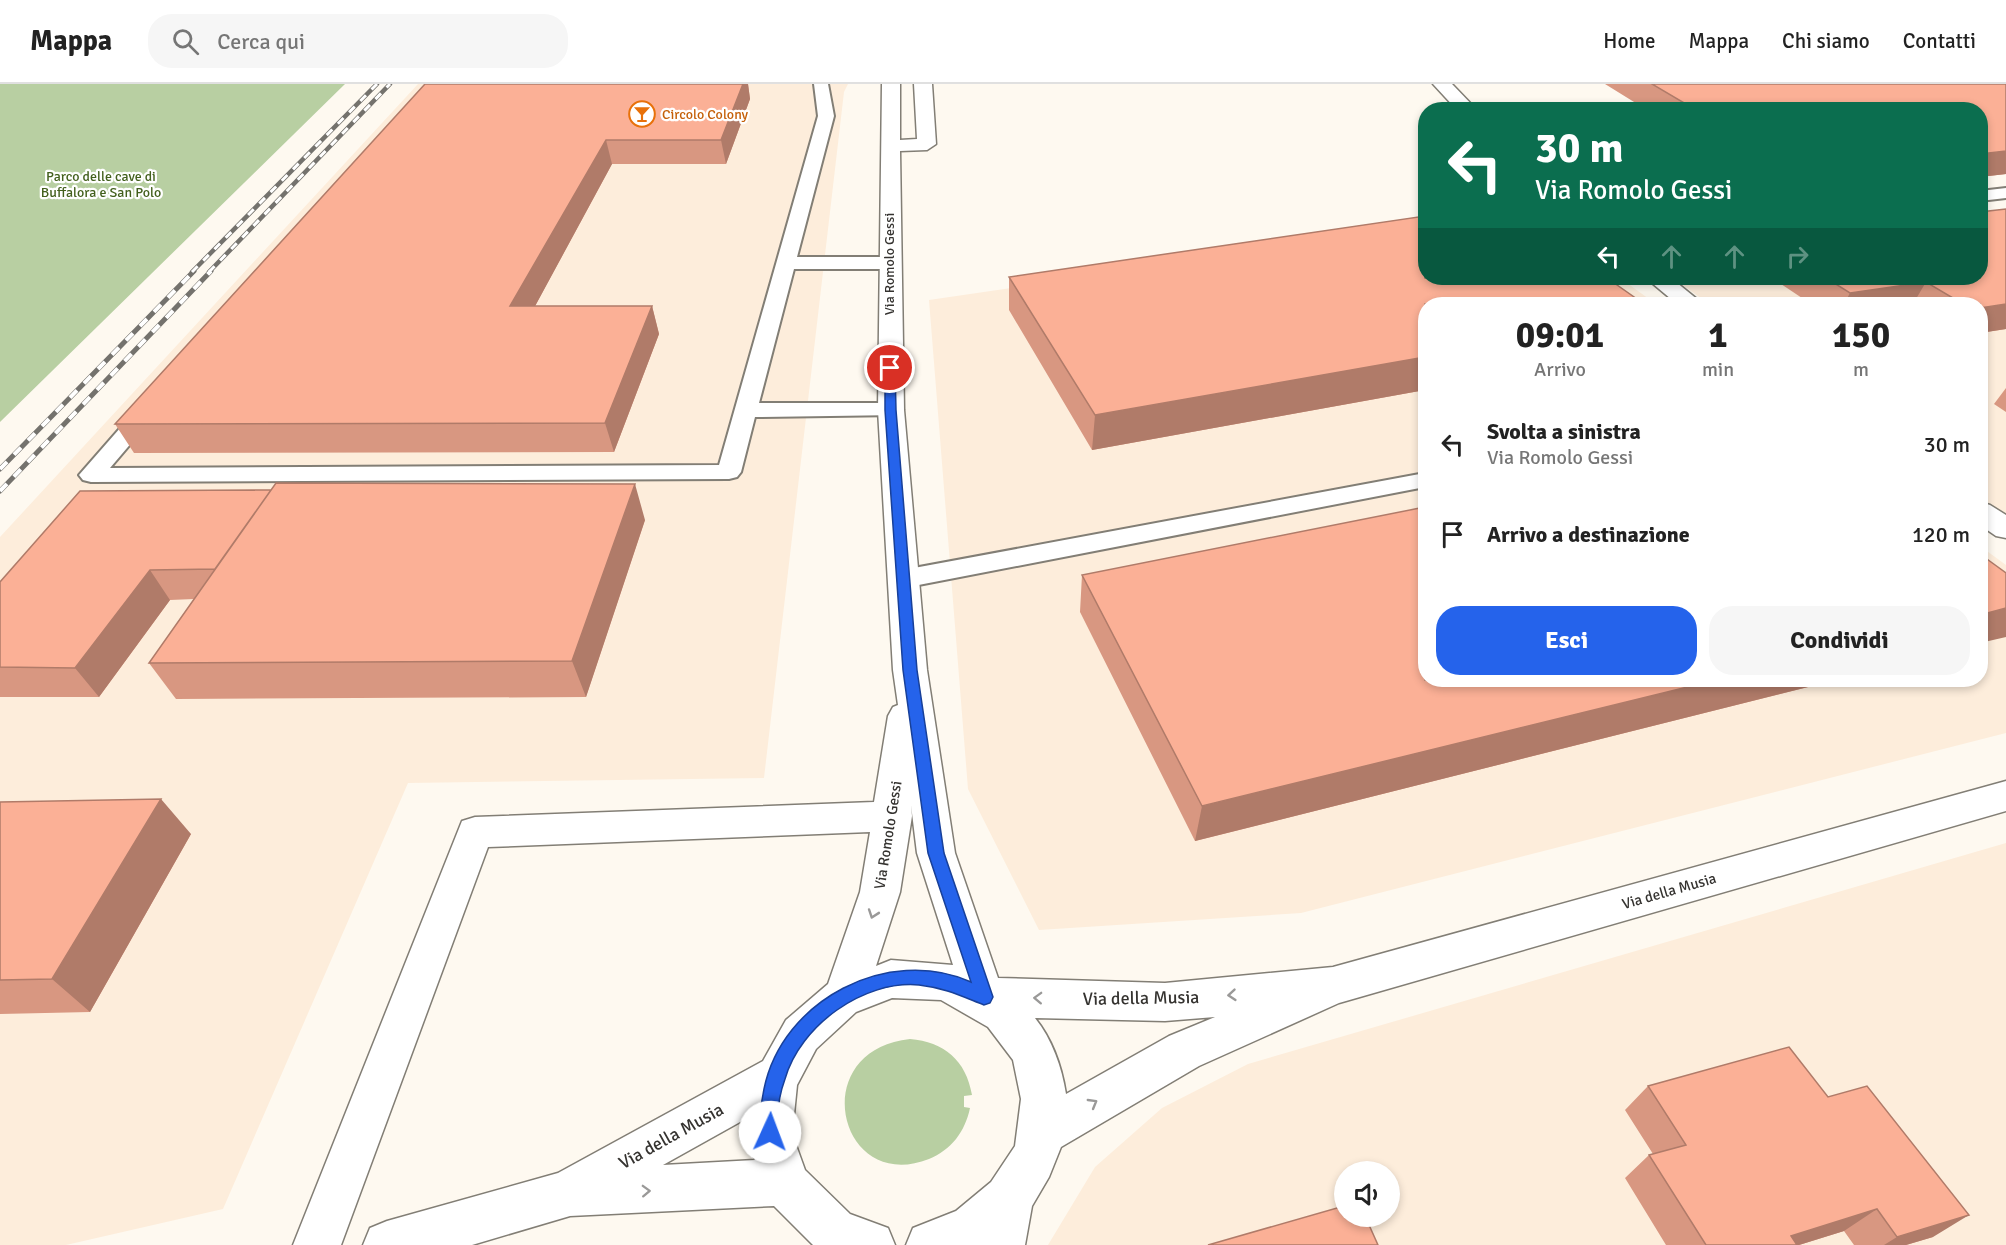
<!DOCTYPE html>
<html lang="it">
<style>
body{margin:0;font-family:Signika,sans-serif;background:#f6f6f6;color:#222;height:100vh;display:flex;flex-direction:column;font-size:22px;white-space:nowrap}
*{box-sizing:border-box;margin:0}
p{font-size:20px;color:#767676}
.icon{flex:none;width:33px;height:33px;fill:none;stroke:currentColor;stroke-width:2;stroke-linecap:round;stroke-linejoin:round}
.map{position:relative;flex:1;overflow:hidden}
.drawer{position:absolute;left:1418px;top:213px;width:570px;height:390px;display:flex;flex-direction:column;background:#fff;border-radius:24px;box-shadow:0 3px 9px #0003}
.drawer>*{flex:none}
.top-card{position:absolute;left:1418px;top:18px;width:570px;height:183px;border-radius:24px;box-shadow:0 3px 9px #0003;background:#0b6e4f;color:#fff;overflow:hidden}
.buttons{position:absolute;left:1334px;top:1077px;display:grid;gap:12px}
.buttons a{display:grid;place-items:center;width:66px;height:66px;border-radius:50%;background:#fff;box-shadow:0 3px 9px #0003;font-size:30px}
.pin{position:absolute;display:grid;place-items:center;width:51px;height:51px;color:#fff;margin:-26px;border:3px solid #fff;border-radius:50%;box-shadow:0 2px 6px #0007}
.me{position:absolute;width:66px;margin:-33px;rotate:2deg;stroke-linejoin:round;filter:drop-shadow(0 0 4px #0008)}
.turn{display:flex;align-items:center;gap:21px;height:126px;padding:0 18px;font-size:27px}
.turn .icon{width:78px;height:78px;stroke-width:2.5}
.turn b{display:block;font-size:42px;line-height:51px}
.lanes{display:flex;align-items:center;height:57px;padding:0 18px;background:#0003;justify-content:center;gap:30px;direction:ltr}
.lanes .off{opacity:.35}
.eta{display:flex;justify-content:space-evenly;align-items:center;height:102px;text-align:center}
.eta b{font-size:36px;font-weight:700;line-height:42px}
.button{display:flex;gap:12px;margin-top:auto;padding:12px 18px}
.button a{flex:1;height:69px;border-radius:24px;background:#2563eb;color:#fff;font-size:24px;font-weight:700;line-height:69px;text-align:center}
.button a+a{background:#f6f6f6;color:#222}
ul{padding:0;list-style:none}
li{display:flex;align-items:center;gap:18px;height:90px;padding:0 18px}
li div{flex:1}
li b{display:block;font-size:22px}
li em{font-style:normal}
header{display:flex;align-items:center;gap:36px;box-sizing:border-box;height:84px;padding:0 30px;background:#fff;border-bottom:2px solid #e0e0e0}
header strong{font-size:28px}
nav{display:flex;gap:33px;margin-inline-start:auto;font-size:21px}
.search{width:420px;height:54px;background:#f6f6f6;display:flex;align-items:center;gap:15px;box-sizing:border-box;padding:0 21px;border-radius:24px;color:#767676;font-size:22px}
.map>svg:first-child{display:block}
</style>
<header>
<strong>Mappa</strong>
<div class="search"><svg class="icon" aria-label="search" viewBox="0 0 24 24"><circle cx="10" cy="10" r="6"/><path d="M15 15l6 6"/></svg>Cerca qui</div>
<nav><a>Home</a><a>Mappa</a><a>Chi siamo</a><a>Contatti</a></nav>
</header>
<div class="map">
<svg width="2006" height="1161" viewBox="0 0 2006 1161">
<rect width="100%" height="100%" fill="#fef9f0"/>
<!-- industrial -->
<path fill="#fdeddb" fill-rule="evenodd" d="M418 0H848L844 8 764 694 408 699 223 1125 66 1161H0V453Z
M2006 133V432L1980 414V220H1709L1673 194H1980Z
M1425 143V194H1620L1656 220H1425V596H1980V462L2006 481V649L1301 829 1039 846 968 705 929 216Z
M2006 759V1161H1048L1095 1083 1162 1024 1248 980ZM1344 1088H1389V1132H1344Z"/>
<!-- green -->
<path fill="#b8cfa2" d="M0 0H345L0 338Z
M910 955C944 958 966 976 972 1011L964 1012V1023L970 1024C965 1048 951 1066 929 1075 838 1111 805 966 910 955Z"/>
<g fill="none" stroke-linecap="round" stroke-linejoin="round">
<!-- lane casing -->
<g stroke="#827e75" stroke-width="4">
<path id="lane" d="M814 0H828L834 32 797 173H889L899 179 889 185H794L759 319H891L899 321 902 326 899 331 755 333 741 388 737 393 729 395 91 398 83 396 79 391 142 319H158L161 324 110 384 719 381 818 32Z
M2006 104V114L1980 117V107Z
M1425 389V403L903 504 894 501 890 495 894 489 903 486Z"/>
</g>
<!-- street casing -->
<g stroke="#827e75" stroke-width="3">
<path id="street" d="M882 0H900V56L917 55 914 0H932L936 60 927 66 900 67 904 326 927 586 955 769 998 894 1165 899 1333 883 2006 697V727L1339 919 1199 982 1061 1063 1049 1093 1032 1122 1025 1161H906L913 1144 956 1127 991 1098 1015 1062 1021 1015 1013 976 988 943 941 916 892 914 856 928 816 965 797 1001 792 1050 805 1086 850 1130 888 1144 895 1161H813L774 1122 570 1132 472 1161H363L370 1144 387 1137 558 1089 763 977 786 936 828 900 860 808 870 748 488 763 341 1161H293L462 737 475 733 874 718 888 632 893 623 898 621 893 586 878 326ZM911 721 917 769 953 881 891 876 876 882 900 808 912 732ZM1215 933 1169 952 1066 1010C1062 984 1052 955 1035 934L1165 937ZM749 1033 746 1050 755 1076 663 1081Z
M1433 0H1452L1477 26H1457Z
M1646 194H1671L1703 220H1677Z
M1980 418 1990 421 2006 431V454L1996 452 1980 441Z"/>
</g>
<!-- lane -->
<use href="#lane" fill="#fff" fill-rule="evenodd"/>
<!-- street -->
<use href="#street" fill="#fff" fill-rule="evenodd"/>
<!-- rail-far1 casing -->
<g stroke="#74726d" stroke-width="4.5">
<path id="rail-far1" d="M192 188 377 0
M209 188 390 0"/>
</g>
<!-- rail casing -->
<g stroke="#74726d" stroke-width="5">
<path id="rail" d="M0 385 194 187
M0 407 211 187"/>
</g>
<!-- rail-far1 -->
<use href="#rail-far1" stroke="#fff" stroke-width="3" stroke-dasharray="8" stroke-linecap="butt"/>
<!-- rail -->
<use href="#rail" stroke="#fff" stroke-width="4" stroke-dasharray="10" stroke-linecap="butt"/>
</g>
<!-- wall -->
<path fill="#d89781" d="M425 0H748L750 15 726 80H612L535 222H652L659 250 614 368 134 369 115 340Z
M1605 0H2006V90L1980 93V26H1647Z
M1009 193 1425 220V306L1092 366 1009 226Z
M1772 194H1980L2006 245 1980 249V220H1811Z
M2006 304V328L1994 320Z
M645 436 586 613 176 615 149 579 194 515 170 516 99 613H0V498Z
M1082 491 1425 596H1836L1195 757 1080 528Z
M0 718 191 750 90 928 0 930Z
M1648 1002 1933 1153 1906 1161H1854L1844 1147 1799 1161H1666L1625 1094 1649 1071 1653 1070 1625 1026Z"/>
<!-- shaded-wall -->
<path fill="#b07b69" d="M743 0H748L750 15 726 80 721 56Z
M606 56 612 80 520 250 510 222Z
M2006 67V90L1980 93V70Z
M1926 198 1913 220H1844L1850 209Z
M2006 220V245L1980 249V224Z
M652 222 659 250 614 368 605 339Z
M1425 273V306L1092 366 1095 331Z
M635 400 645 436 586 613 572 577Z
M150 486 170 516 99 613 75 584Z
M2006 524V553L1980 559V531Z
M1716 596H1836L1195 757 1202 722Z
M161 715 191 750 90 928 52 895Z
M1877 1125 1844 1147 1799 1161H1778L1791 1152Z
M1969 1131 1933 1153 1906 1161H1884L1897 1153Z"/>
<!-- building -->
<path fill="#fbb096" stroke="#b07b69" stroke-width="1.5" d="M425 0H743L721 56H606L510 222H652L605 339 115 340Z
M1652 0H2006V67L1980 70V26H1696Z
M2006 125V220L1980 224V220H1963L1926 198 1850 209 1826 194H1980V128Z
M1425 132V194H1607L1644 220H1425V273L1095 331 1009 193Z
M276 399 635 400 572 577 149 579Z
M271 406 215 485 150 486 75 584 0 583V498L80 407Z
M1425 423V596H1716L1202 722 1082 491Z
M1980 470 2006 489V524L1980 531Z
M161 715 52 895 0 896V718Z
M1789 963 1828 1013 1867 1002 1969 1131 1897 1153 1877 1125 1791 1152 1797 1161H1706L1649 1071 1686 1061 1648 1002Z
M1344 1122V1132H1365L1378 1161H1208Z"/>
<!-- one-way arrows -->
<defs><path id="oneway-chevron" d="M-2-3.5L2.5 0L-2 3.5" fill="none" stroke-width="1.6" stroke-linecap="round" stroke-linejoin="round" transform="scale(1.5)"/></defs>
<g stroke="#9a9998">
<use href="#oneway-chevron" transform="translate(873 830) rotate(109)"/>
<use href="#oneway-chevron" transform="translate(1232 911) rotate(175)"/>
<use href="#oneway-chevron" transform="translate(1038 914) rotate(-178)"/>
<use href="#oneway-chevron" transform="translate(1093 1019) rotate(-30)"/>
<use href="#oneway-chevron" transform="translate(646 1107) rotate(-2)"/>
</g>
<!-- route -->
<path fill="#2563eb" stroke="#184099" stroke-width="1.5" d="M890 281 895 284 896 326 917 586 944 769 993 913 990 919 984 921C961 912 945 904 919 901 863 896 800 942 785 995 781 1006 778 1021 778 1032 778 1040 780 1046 777 1054L770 1057 763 1054C757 1038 761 1022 764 1005 782 916 888 861 971 898L928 769 903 586 885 326V284Z"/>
<!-- icons -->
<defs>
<g id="bar-ring" transform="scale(1.35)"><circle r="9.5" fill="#fff" stroke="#e8710a" stroke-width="1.5"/><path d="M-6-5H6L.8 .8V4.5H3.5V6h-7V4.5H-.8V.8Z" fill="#e8710a"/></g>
</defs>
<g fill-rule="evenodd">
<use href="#bar-ring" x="642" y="30"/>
</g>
<g text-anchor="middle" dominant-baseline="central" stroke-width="4.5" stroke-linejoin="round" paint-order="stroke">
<!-- far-food labels -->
<g font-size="14" fill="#c56008" stroke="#fff" text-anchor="start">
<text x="662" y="30">Circolo Colony</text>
</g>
<!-- far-park labels -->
<g font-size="14" fill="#43601d" stroke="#fff">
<text x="101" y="92">Parco delle cave di<tspan x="101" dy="16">Buffalora e San Polo</tspan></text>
</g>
<!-- far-street labels -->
<g font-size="14" fill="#353330" stroke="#fff">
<text transform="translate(889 180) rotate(-90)">Via Romolo Gessi</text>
</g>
<!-- street labels -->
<g font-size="15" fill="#353330" stroke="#fff">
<text transform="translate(888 751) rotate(-81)">Via Romolo Gessi</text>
<text transform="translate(1669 807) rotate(-16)">Via della Musia</text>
</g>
<!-- near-street labels -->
<g font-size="18" fill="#353330" stroke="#fff">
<text transform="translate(1141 914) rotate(-1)">Via della Musia</text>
<text transform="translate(671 1052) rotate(-29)">Via della Musia</text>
</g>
</g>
</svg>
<div class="buttons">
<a><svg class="icon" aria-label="sound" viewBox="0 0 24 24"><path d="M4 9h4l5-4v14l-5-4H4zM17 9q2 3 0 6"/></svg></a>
</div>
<div class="pin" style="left:890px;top:284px;background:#d93025"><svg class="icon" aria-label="arrive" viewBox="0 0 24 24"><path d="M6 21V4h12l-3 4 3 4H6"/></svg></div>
<svg class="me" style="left:770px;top:1048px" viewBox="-20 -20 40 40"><circle r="19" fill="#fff"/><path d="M0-13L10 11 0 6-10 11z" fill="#2563eb"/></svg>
<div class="top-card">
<div class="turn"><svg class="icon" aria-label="left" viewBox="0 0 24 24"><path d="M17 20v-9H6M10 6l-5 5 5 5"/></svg><div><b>30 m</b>Via Romolo Gessi</div></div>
<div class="lanes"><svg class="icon" aria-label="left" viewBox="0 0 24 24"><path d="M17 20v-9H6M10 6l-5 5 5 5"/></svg><svg class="icon off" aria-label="ahead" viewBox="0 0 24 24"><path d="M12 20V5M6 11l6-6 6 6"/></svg><svg class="icon off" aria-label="ahead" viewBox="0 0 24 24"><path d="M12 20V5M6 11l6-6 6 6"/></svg><svg class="icon off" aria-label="right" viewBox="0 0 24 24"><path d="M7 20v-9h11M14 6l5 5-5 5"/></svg></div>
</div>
<section class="drawer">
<div class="eta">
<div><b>09:01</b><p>Arrivo</p></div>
<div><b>1</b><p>min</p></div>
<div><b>150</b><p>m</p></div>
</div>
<ul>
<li><svg class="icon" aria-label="left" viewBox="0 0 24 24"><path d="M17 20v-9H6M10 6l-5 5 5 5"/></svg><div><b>Svolta a sinistra</b><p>Via Romolo Gessi</p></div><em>30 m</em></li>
<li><svg class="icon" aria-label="arrive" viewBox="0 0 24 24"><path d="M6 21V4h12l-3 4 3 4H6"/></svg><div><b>Arrivo a destinazione</b></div><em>120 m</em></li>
</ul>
<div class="button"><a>Esci</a><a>Condividi</a></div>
</section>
</div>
